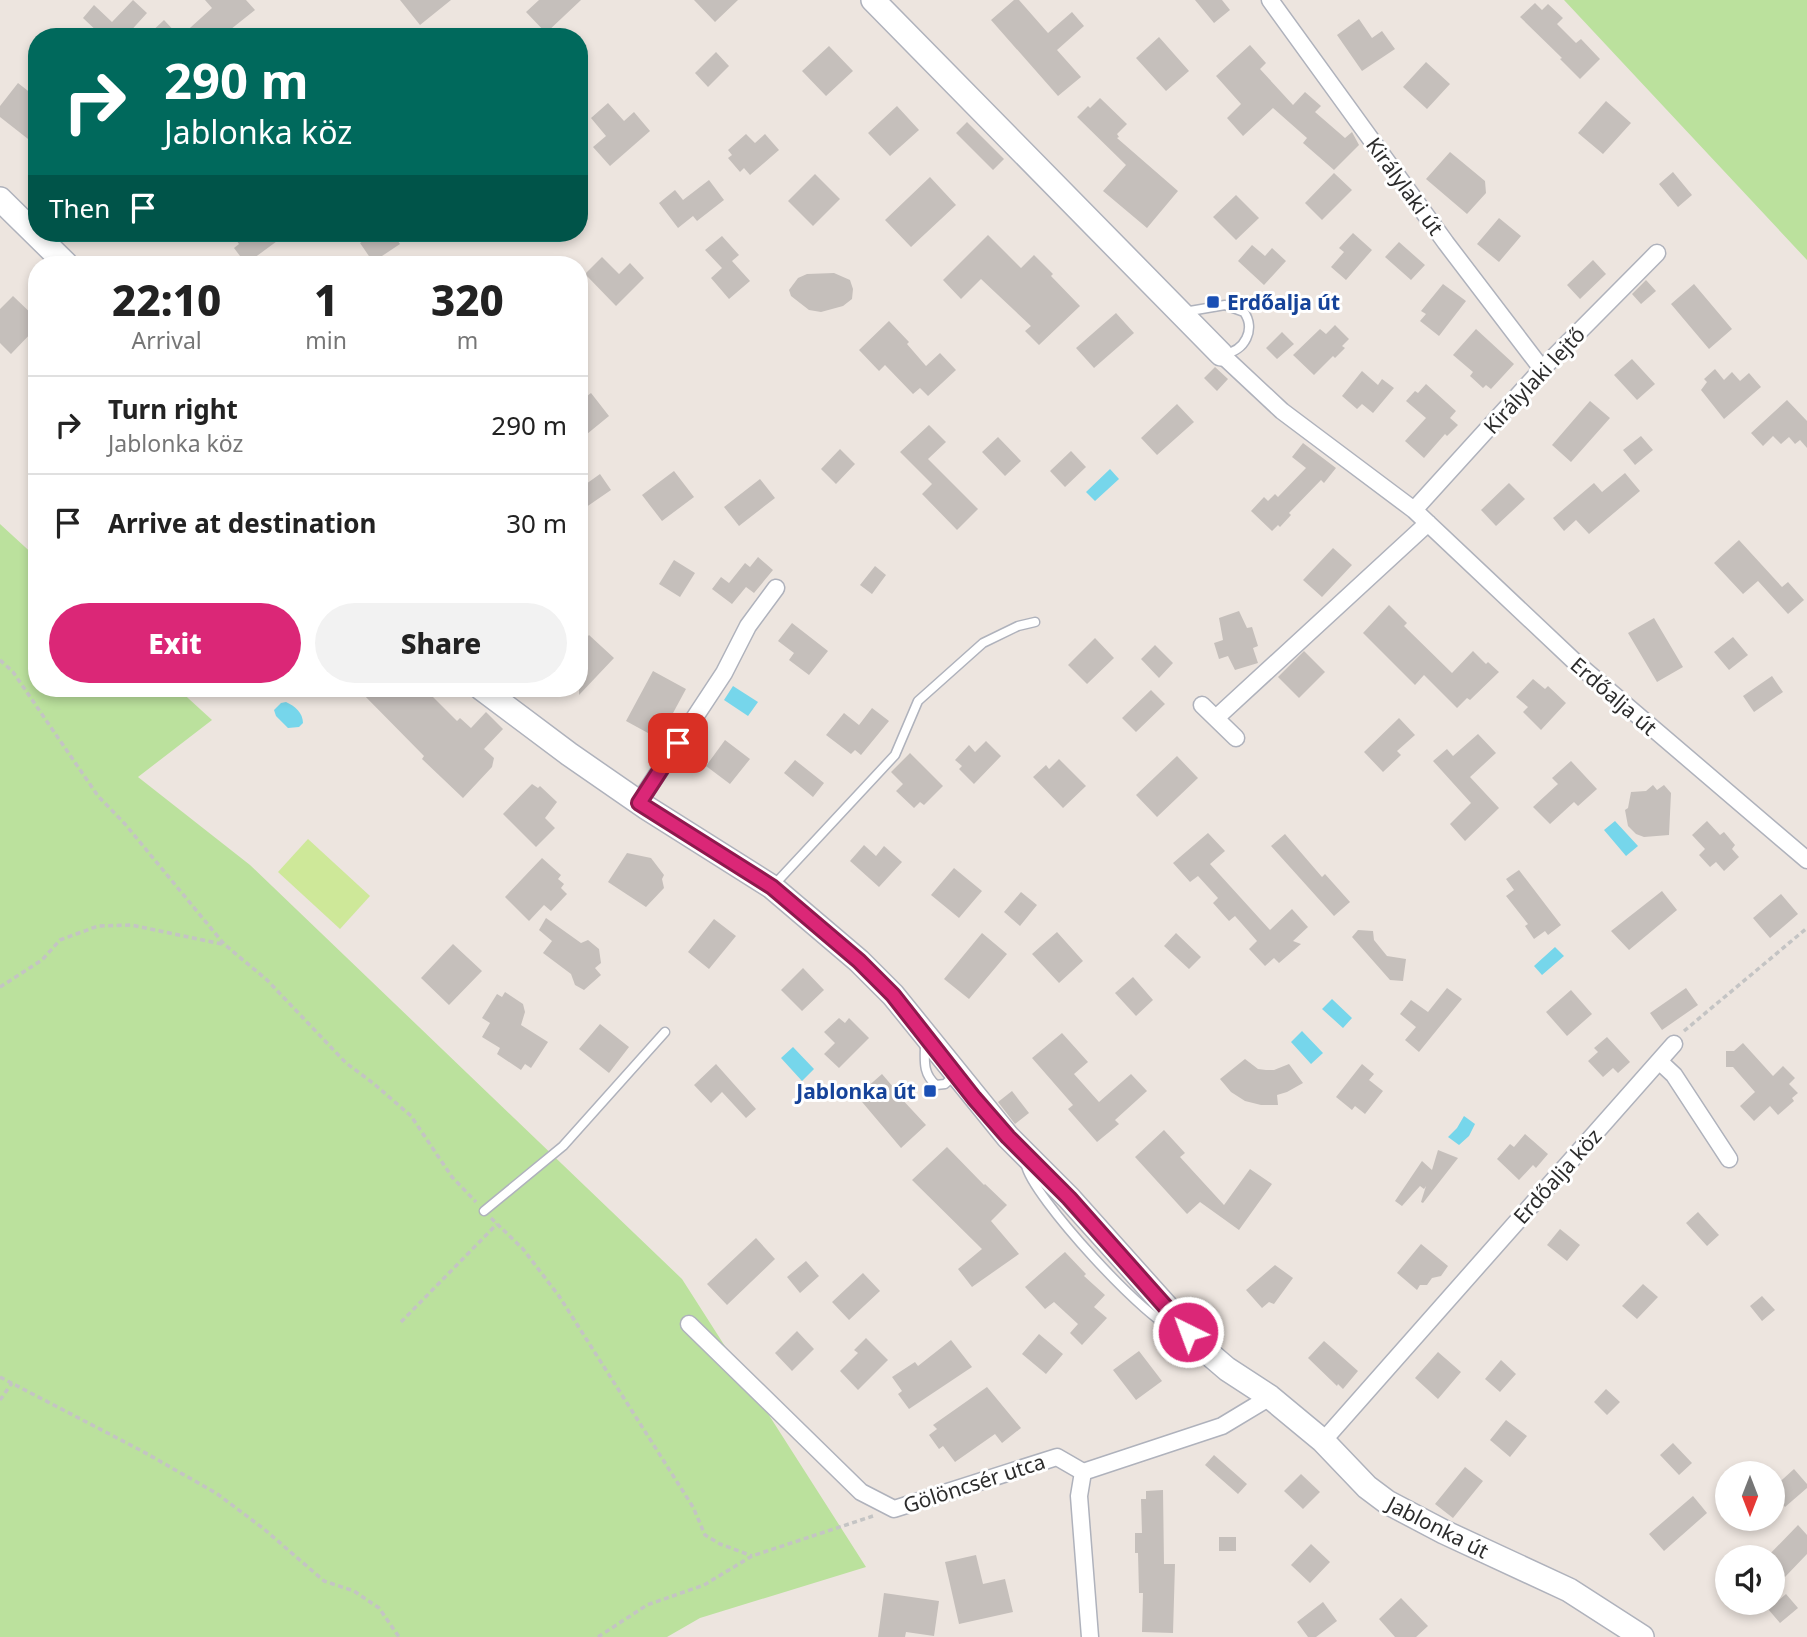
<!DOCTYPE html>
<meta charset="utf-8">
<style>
body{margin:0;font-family:"Noto Sans",sans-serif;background:#f2f2f2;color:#222;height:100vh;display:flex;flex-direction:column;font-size:26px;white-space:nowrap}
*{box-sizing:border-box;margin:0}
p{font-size:23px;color:#767676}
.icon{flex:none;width:38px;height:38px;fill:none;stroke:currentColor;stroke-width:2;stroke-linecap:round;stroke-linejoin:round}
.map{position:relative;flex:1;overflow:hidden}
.panel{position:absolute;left:28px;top:256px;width:560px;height:441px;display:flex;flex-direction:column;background:#fff;border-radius:28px;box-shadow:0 4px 10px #0003}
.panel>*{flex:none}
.guide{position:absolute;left:28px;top:28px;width:560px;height:214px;border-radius:28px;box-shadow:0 4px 10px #0003;background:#00695c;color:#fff;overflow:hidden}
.needle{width:46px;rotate:180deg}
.tools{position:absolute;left:1715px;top:1461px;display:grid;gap:14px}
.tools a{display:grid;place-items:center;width:70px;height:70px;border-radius:50%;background:#fff;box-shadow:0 4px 10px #0003;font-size:35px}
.pin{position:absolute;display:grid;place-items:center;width:60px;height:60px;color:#fff;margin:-30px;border-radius:14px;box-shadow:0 4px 10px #0006}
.me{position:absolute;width:77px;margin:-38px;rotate:318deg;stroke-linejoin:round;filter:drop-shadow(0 0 5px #0008)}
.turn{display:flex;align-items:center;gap:24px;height:147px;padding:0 21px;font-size:32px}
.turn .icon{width:91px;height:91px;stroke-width:2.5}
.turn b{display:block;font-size:49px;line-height:60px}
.then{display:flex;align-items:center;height:66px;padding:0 21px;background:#0003;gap:14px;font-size:26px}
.eta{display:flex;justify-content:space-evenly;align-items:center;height:119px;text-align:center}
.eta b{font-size:42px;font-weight:800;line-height:49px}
.action{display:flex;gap:14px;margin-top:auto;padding:14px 21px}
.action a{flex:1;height:80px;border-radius:42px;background:#db2777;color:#fff;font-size:28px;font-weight:800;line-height:80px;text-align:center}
.action a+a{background:#f2f2f2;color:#222}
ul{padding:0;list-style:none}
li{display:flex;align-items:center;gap:21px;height:98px;padding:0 21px;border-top:2px solid #e0e0e0}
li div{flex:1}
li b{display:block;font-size:26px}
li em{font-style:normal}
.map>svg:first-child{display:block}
</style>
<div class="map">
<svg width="1807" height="1637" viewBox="0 0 1807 1637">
<rect width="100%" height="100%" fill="#ede5df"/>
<!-- green -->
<path fill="#bbe19d" d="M1564 0H1807V260Z
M0 524 37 558V688H177L212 720 138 777 250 865 682 1279 866 1567 700 1618 667 1637H0Z"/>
<!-- pitch -->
<path fill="#cee899" d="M308 839 370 896 340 929 278 872Z"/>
<!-- water -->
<path fill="#76d6eb" d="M1110 469 1119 479 1095 501 1086 492Z
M733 686 758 702 748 716 724 700Z
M286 702C295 706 303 713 303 723L299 727 288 728 276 716 274 710 281 703Z
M1615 821 1638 846 1626 856 1604 830Z
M1555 947 1564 956 1542 975 1534 966Z
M1332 999 1352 1018 1343 1028 1322 1009Z
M1302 1031 1323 1053 1311 1064 1291 1042Z
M793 1047 814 1069 802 1081 781 1058Z
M1464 1116 1475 1124 1469 1136 1459 1145 1448 1137 1457 1128Z"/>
<!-- building -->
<path fill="#c5bfbb" d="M133 0 147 13 127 35 128 37H99L101 35 83 18 94 5 112 22Z
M205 0H246L255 10 221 37H146L164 20 180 37 212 8Z
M400 0H451L420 25Z
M539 0H581L546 33 526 12Z
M694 0H738L715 22Z
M1014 0H1019L1048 33 1072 12 1084 26 1057 50 1081 77 1058 96 991 20Z
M1195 0H1222L1230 10 1214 23Z
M1535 3 1542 10 1548 4 1563 18 1557 24 1576 43 1581 39 1600 59 1580 79 1560 59 1562 58 1520 17Z
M1359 19 1372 38 1382 31 1395 49 1362 71 1337 35Z
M1159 37 1189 71 1166 91 1136 58Z
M1250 45 1266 63 1260 69 1293 105 1305 92 1321 106 1315 112 1345 138 1352 132 1359 145 1334 170 1303 143 1307 138 1273 108 1243 136 1227 118 1241 104 1216 76Z
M829 46 853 71 826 96 802 71Z
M716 52 729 66 708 87 695 73Z
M1426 62 1450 84 1427 109 1403 87Z
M18 83 37 98V146L0 117V106Z
M1100 98 1127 124 1117 134 1119 137 1117 138 1178 191 1147 228 1103 191 1126 165 1077 117 1088 106 1090 108Z
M1606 101 1631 123 1603 154 1578 133Z
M608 103 624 121 634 112 650 131 610 166 593 147 606 136 591 118Z
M897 106 919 130 890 156 868 133Z
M967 122 1004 159 993 170 956 133Z
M746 134 755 143 765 134 779 150 750 175 744 168 740 172 728 158 732 155 728 150Z
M1450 152 1485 181 1486 193 1467 214 1426 179Z
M1673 172 1692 195 1678 207 1659 184Z
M1334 173 1352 190 1322 220 1305 203Z
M815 174 840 199 813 226 788 201Z
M930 177 956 205 911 247 885 220Z
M709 180 724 200 697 221 693 216 678 228 659 203 675 190 683 200Z
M1236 195 1259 218 1236 240 1213 217Z
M1499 218 1521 236 1499 262 1477 244Z
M231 233H288L246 264 234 248 239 244Z
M376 233H392L400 244 373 262 360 243Z
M1353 233 1372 250 1346 280 1331 267 1344 252 1339 248Z
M988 235 1021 268 1034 255 1053 274 1051 276 1080 306 1039 345 1025 331 1031 326 981 279 961 299 943 280Z
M722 236 739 255 732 261 750 281 729 299 711 278 722 268 705 250Z
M1399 242 1425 265 1411 280 1385 257Z
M1252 245 1265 256 1272 248 1286 261 1264 285 1238 261Z
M602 257 619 274 630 263 644 278 616 306 585 274Z
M1593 260 1606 274 1580 299 1567 285Z
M834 273 850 280 853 289 852 299 843 306 821 312 809 310 791 296 789 290 798 278 807 274Z
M1646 280 1656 291 1641 304 1632 294Z
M1443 284 1466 301 1439 336 1420 321 1426 314 1421 311Z
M1694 284 1732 329 1709 349 1671 304Z
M13 296 37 319V327L11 354 0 343V309Z
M1116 313 1134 333 1094 368 1076 348Z
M889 321 909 342 907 344 926 366 940 353 956 370 928 396 920 388 913 394 885 365 879 371 859 350Z
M1335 325 1349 339 1342 346 1345 348 1335 358 1333 356 1314 375 1293 355 1320 329 1326 334Z
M1476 329 1514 364 1491 389 1486 385 1483 388 1470 376 1473 372 1453 355Z
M1282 332 1294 344 1277 359 1266 348Z
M1632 359 1655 384 1637 400 1614 375Z
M1215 367 1228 379 1217 391 1204 378Z
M1715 369 1724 380 1732 372 1740 381 1749 373 1761 387 1724 419 1701 390 1707 382 1704 379Z
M1362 371 1378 385 1382 379 1394 388 1373 413 1362 404 1357 409 1342 396Z
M1426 384 1456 411 1450 418 1458 425 1447 436 1445 434 1424 458 1405 441 1426 418 1406 401 1415 391 1418 393Z
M591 393 609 416 587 434 579 424V402Z
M1787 400 1807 421V448L1800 440 1795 444 1789 437 1781 444 1773 436 1763 446 1751 433Z
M1590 401 1610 418 1571 462 1552 445Z
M1177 404 1194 422 1157 455 1141 438Z
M929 425 946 442 928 459 978 509 957 530 922 494 932 484 900 452Z
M1641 436 1653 450 1635 465 1623 450Z
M998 437 1021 461 1005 476 982 452Z
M1303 443 1336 468 1324 483 1321 480 1289 513 1291 515 1280 527 1278 525 1272 531 1251 511 1264 497 1268 501 1275 494 1278 497 1306 468 1292 457Z
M840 449 855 464 836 484 821 469Z
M1071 451 1086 467 1065 487 1050 471Z
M674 471 694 497 662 521 642 495Z
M1625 473 1640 491 1589 534 1576 520 1564 531 1553 518 1594 483 1602 492Z
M600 474 611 490 579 512V489Z
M760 479 775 498 739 526 724 507Z
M1509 483 1525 499 1496 526 1481 510Z
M1739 540 1782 587 1788 582 1804 600 1788 614 1758 581 1743 594 1714 563Z
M1333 548 1352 565 1322 597 1303 580Z
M758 557 773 570 754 593 746 587 732 604 712 589 721 577 729 583 745 563 750 567Z
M674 560 695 573 680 597 659 584Z
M875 566 886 575 872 594 860 585Z
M1389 605 1407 623 1404 626 1452 673 1473 651 1486 664 1488 662 1499 672 1470 700 1467 698 1457 708 1424 675 1415 685 1363 633Z
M1239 611 1247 628 1252 627 1258 646 1253 648 1258 663 1235 670 1228 656 1219 659 1214 643 1223 640 1219 618Z
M1654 618 1683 667 1657 682 1628 633Z
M792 623 828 651 809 675 789 660 794 653 778 641Z
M589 635 614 658 579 695V645Z
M1733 637 1748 655 1729 670 1714 652Z
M1095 638 1114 658 1087 684 1068 665Z
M1155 645 1173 663 1159 678 1141 659Z
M1304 651 1325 672 1299 698 1278 677Z
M653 671 686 689 659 739 626 721Z
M1772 676 1783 692 1754 712 1743 696Z
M1533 679 1545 689 1548 686 1566 703 1541 730 1523 712 1528 707 1516 697Z
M357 688H424L457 721 460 718 471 728 486 712 503 729 484 749 494 758 492 767 463 798 422 759 424 756Z
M1151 690 1165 704 1136 732 1122 718Z
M872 708 889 721 861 755 855 750 851 754 826 735 844 713 859 725Z
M1399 718 1415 735 1397 751 1401 755 1383 772 1364 752Z
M1478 734 1496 753 1470 777 1499 808 1465 841 1450 824 1471 803 1433 761 1447 749 1453 756Z
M725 740 750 759 730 784 706 766Z
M986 741 1001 756 974 784 959 769 962 766 955 760 969 745 975 752Z
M910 753 943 786 924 805 920 802 914 808 896 791 903 784 891 772Z
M1177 756 1198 778 1157 817 1136 795Z
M1059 759 1086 786 1063 808 1033 777 1046 765 1049 769Z
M795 760 824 783 813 797 784 773Z
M1571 761 1597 789 1578 806 1574 802 1550 824 1533 807 1558 784 1552 778Z
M532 784 538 788 540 786 557 802 545 818 555 828 536 847 503 814Z
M1653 785 1657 790 1664 785 1671 793 1669 835 1644 837 1636 834 1628 826 1625 810 1628 808 1631 792 1646 791Z
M1707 821 1720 835 1724 832 1735 845 1732 849 1739 857 1724 871 1716 862 1710 867 1699 855 1705 849 1692 835Z
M1208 833 1225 851 1210 864 1270 930 1292 909 1308 927 1293 941 1301 944 1279 963 1274 958 1265 966 1249 949 1257 941 1235 916 1229 921 1213 903 1218 898 1198 876 1190 882 1173 863Z
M1285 834 1322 877 1325 874 1350 902 1334 916 1271 846Z
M864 845 876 856 884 846 902 862 879 887 850 861Z
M627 853 651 858 664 875 662 879 664 888 646 907 608 882Z
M542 858 561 875 558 879 564 884 561 888 567 894 551 911 544 905 529 921 505 897Z
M954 868 982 891 959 918 931 895Z
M1519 870 1561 925 1548 935 1545 931 1534 939 1525 926 1528 924 1506 896 1514 890 1506 879Z
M1662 891 1677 910 1629 950 1611 931Z
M1021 892 1037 905 1020 926 1004 912Z
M1781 894 1798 914 1770 938 1753 918Z
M546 918 581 943 588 940 599 949 601 963 595 968 601 975 584 990 575 985 571 974 543 953 552 941 539 930Z
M714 919 736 936 709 969 688 952Z
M1358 930 1373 931 1374 940 1387 956 1406 959 1403 981 1390 980 1352 937Z
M1057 932 1083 961 1059 983 1032 954Z
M982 933 1007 954 969 999 944 979Z
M1176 933 1201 957 1189 969 1164 946Z
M453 944 482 971 449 1005 421 978Z
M803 968 824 990 802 1011 781 990Z
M1133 977 1153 1000 1136 1016 1115 993Z
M1447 988 1462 999 1419 1052 1405 1040 1416 1027 1400 1014 1411 1000 1428 1012Z
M1686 988 1698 1005 1662 1030 1650 1013Z
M1571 990 1592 1014 1567 1036 1546 1012Z
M505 992 523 1004 525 1012 521 1025 548 1042 531 1068 525 1064 521 1070 497 1054 500 1048 482 1037 490 1023 482 1018 497 994 502 997Z
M839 1018 845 1023 849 1018 869 1038 839 1068 824 1054 835 1043 824 1032Z
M600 1024 629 1047 609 1073 579 1049Z
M1062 1033 1088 1062 1074 1074 1099 1102 1131 1074 1147 1091 1115 1120 1119 1124 1097 1142 1068 1109 1073 1105 1032 1058Z
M1607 1037 1630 1062 1618 1073 1613 1068 1603 1077 1588 1061 1598 1052 1594 1048Z
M1743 1043 1773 1076 1783 1066 1795 1078 1789 1084 1798 1093 1792 1098 1794 1101 1778 1115 1770 1106 1754 1121 1740 1106 1755 1092 1733 1067H1726V1051H1734Z
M1245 1059 1258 1069 1266 1070H1274L1289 1064 1303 1083 1287 1092 1277 1095 1278 1105H1261L1245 1101 1231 1092 1220 1079Z
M716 1064 756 1109 746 1118 722 1092 711 1103 694 1085Z
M1362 1064 1374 1074 1369 1080 1383 1091 1365 1114 1355 1106 1352 1110 1336 1097Z
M882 1074 900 1095 899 1096 926 1125 901 1148 857 1096Z
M1012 1091 1029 1113 1015 1124 998 1102Z
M1164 1130 1185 1153 1180 1157 1224 1205 1250 1169 1272 1184 1239 1230 1200 1202 1187 1214 1135 1157Z
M1525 1134 1548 1154 1536 1168 1533 1165 1519 1180 1497 1159 1510 1144 1514 1147Z
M947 1147 984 1185 985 1184 1007 1205 991 1221 1019 1254 972 1287 958 1269 982 1249 912 1180Z
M1438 1150 1458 1158 1423 1203 1421 1202 1426 1186 1424 1189 1420 1186 1402 1206 1395 1201 1422 1161 1432 1170Z
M1698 1212 1719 1235 1707 1246 1686 1223Z
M1560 1229 1580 1245 1567 1261 1547 1245Z
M756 1238 775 1259 727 1305 707 1284Z
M1421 1244 1448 1266 1441 1276 1432 1278 1427 1285H1420L1417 1290 1397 1273Z
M1065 1252 1086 1274 1084 1276 1105 1295 1094 1307 1107 1318 1082 1345 1070 1333 1078 1324 1054 1302 1045 1309 1025 1287Z
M806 1261 819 1276 800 1293 787 1277Z
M1275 1265 1293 1278 1274 1304 1269 1302 1262 1308 1246 1290Z
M863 1273 880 1291 849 1320 832 1302Z
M1643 1284 1658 1297 1637 1319 1622 1306Z
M1762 1296 1775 1310 1762 1321 1750 1306Z
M797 1331 814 1349 792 1371 775 1353Z
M1039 1334 1063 1354 1046 1374 1022 1354Z
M866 1338 888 1360 858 1390 840 1371 858 1353 854 1350Z
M951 1340 972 1367 909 1409 898 1394 902 1391 892 1377 915 1362 918 1366Z
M1324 1341 1358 1371 1343 1389 1338 1384 1337 1386 1308 1358Z
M1139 1351 1162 1381 1136 1400 1113 1370Z
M1438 1352 1461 1372 1438 1399 1415 1378Z
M1501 1360 1516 1374 1500 1392 1485 1379Z
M987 1387 1021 1428 1002 1443 995 1434 955 1462 943 1446 939 1449 929 1435 937 1429 933 1425Z
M1606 1389 1620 1402 1607 1415 1594 1402Z
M1506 1420 1527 1436 1510 1457 1490 1440Z
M1673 1443 1692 1463 1679 1475 1660 1455Z
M1214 1455 1247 1484 1238 1494 1205 1465Z
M1465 1467 1483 1481 1453 1518 1435 1504Z
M1794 1469 1807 1484V1488L1785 1507 1773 1494V1488Z
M1301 1474 1320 1492 1303 1509 1284 1491Z
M1163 1490 1164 1564H1175L1173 1633 1142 1632 1143 1593H1139L1138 1553H1135V1533H1142L1141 1499H1146V1491Z
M1693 1496 1707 1513 1664 1551 1649 1534Z
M1798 1525 1807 1535V1554L1785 1577 1773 1565V1558H1766Z
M1219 1537H1236V1551H1219Z
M1311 1544 1330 1562 1310 1583 1291 1565Z
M976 1555 983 1584 1005 1579 1013 1612 959 1624 945 1562Z
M884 1593 939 1601 934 1636 906 1632 905 1637H878Z
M1786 1594 1798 1608 1780 1623 1768 1609Z
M1401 1598 1428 1626 1416 1637H1395L1379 1619Z
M1323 1602 1337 1621 1316 1637H1308L1297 1622Z"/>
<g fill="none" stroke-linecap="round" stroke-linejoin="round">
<!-- lane casing -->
<g stroke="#afb2bc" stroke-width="11">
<path id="lane" d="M1184 312 1225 305 1244 312C1256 329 1245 351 1224 354
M774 885 895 755 918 701 983 643 1018 626 1035 622
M925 1043C925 1060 922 1073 936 1085L945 1084 954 1076
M1026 1165C1030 1194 1151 1327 1180 1332
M484 1211 563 1146 665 1032"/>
</g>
<!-- street casing -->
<g stroke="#afb2bc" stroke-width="19">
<path id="street" d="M1270 0 1446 243 1542 369
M1221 354 1282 411 1414 510 1573 660 1807 860
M1414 510 1542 369 1657 253
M1202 705 1236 738
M1216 718 1428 523
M639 802 724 673 748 626 776 588
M1659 1061 1674 1075 1729 1159
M689 1324 861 1492 894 1509 1057 1457 1083 1472 1222 1426 1270 1397
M1323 1441 1674 1044
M1083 1472 1079 1496 1090 1637"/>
</g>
<!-- secondary casing -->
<g stroke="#afb2bc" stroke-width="26">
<path id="secondary" d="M873 0 1221 354
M0 199 66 264
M481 688 569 754 647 808 772 887 859 961 893 995 1008 1137 1069 1198 1206 1351 1227 1369 1270 1397 1323 1441 1367 1487 1387 1502 1444 1532 1569 1590 1642 1637"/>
</g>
<!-- path -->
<path stroke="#c4c4c4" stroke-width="3.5" stroke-dasharray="5 3.5" stroke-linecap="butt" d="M0 660 13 672 98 796 125 824 224 944 267 980 346 1063 373 1083 411 1116 452 1177 476 1202
M0 987 42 960 60 940 98 926 131 925 222 944
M1684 1031 1807 928
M491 1218 523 1249 559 1296 693 1507 705 1535 720 1544 752 1556
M401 1322 497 1224
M0 1377 142 1451 216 1493 264 1529 324 1581 354 1591 379 1608 399 1637
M0 1400 12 1383
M598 1637 647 1605 704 1585 752 1556 873 1516"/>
<!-- lane -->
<use href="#lane" stroke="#fff" stroke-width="8"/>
<!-- street -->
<use href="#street" stroke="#fff" stroke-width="16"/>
<!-- secondary -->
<use href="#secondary" stroke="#fff" stroke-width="23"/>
</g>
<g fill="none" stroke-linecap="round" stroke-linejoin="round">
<!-- route casing -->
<g stroke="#8e194d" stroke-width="18">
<path id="route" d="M678 743 639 803 772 887 859 961 893 995 974 1098 1008 1137 1069 1198 1188 1332"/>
</g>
<!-- route -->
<use href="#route" stroke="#db2777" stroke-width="12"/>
</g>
<!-- markers -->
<g fill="#1a4fb4" stroke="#fff" stroke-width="2.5">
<rect x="1206" y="295" width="14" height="14" rx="3.5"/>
<rect x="923" y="1084" width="14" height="14" rx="3.5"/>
</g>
<g text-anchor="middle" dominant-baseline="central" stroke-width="6" stroke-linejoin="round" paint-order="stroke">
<!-- street labels -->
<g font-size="21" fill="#2c2c2c" stroke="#fff">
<text transform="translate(1405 186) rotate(54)">Királylaki út</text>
<text transform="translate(1534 380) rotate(-47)">Királylaki lejtő</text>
<text transform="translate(1614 696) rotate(41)">Erdőalja út</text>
<text transform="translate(1557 1176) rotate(-48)">Erdőalja köz</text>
<text transform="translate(974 1483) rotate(-18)">Gölöncsér utca</text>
<text transform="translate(1438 1527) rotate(27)">Jablonka út</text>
</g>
<!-- transit labels -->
<g font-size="21" font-weight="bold" fill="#164399" stroke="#fff" text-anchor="start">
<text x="1227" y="302">Erdőalja út</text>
<text x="916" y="1091" text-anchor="end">Jablonka út</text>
</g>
</g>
</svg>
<div class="tools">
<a><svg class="needle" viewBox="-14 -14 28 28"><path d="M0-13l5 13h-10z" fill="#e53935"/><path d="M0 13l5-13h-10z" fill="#767676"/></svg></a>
<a><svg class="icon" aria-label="sound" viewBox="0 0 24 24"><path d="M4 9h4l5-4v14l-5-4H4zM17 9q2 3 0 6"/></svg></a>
</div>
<div class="pin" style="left:678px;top:743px;background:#d93025"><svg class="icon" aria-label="arrive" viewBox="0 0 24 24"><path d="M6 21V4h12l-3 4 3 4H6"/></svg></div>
<svg class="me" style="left:1188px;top:1332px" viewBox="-20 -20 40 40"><circle r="17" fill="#db2777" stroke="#fff" stroke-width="3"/><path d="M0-11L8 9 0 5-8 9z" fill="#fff"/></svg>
<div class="guide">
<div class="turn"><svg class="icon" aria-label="right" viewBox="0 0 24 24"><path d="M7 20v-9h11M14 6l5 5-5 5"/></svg><div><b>290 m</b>Jablonka köz</div></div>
<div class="then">Then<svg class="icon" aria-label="arrive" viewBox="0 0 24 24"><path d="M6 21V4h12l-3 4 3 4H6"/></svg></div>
</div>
<section class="panel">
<div class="eta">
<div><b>22:10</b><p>Arrival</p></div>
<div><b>1</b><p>min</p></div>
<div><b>320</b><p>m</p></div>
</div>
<ul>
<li><svg class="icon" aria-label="right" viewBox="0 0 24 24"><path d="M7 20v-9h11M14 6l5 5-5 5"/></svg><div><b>Turn right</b><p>Jablonka köz</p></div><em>290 m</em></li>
<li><svg class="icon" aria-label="arrive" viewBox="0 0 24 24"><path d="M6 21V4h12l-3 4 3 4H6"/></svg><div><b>Arrive at destination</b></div><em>30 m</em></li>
</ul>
<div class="action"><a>Exit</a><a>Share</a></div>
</section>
</div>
